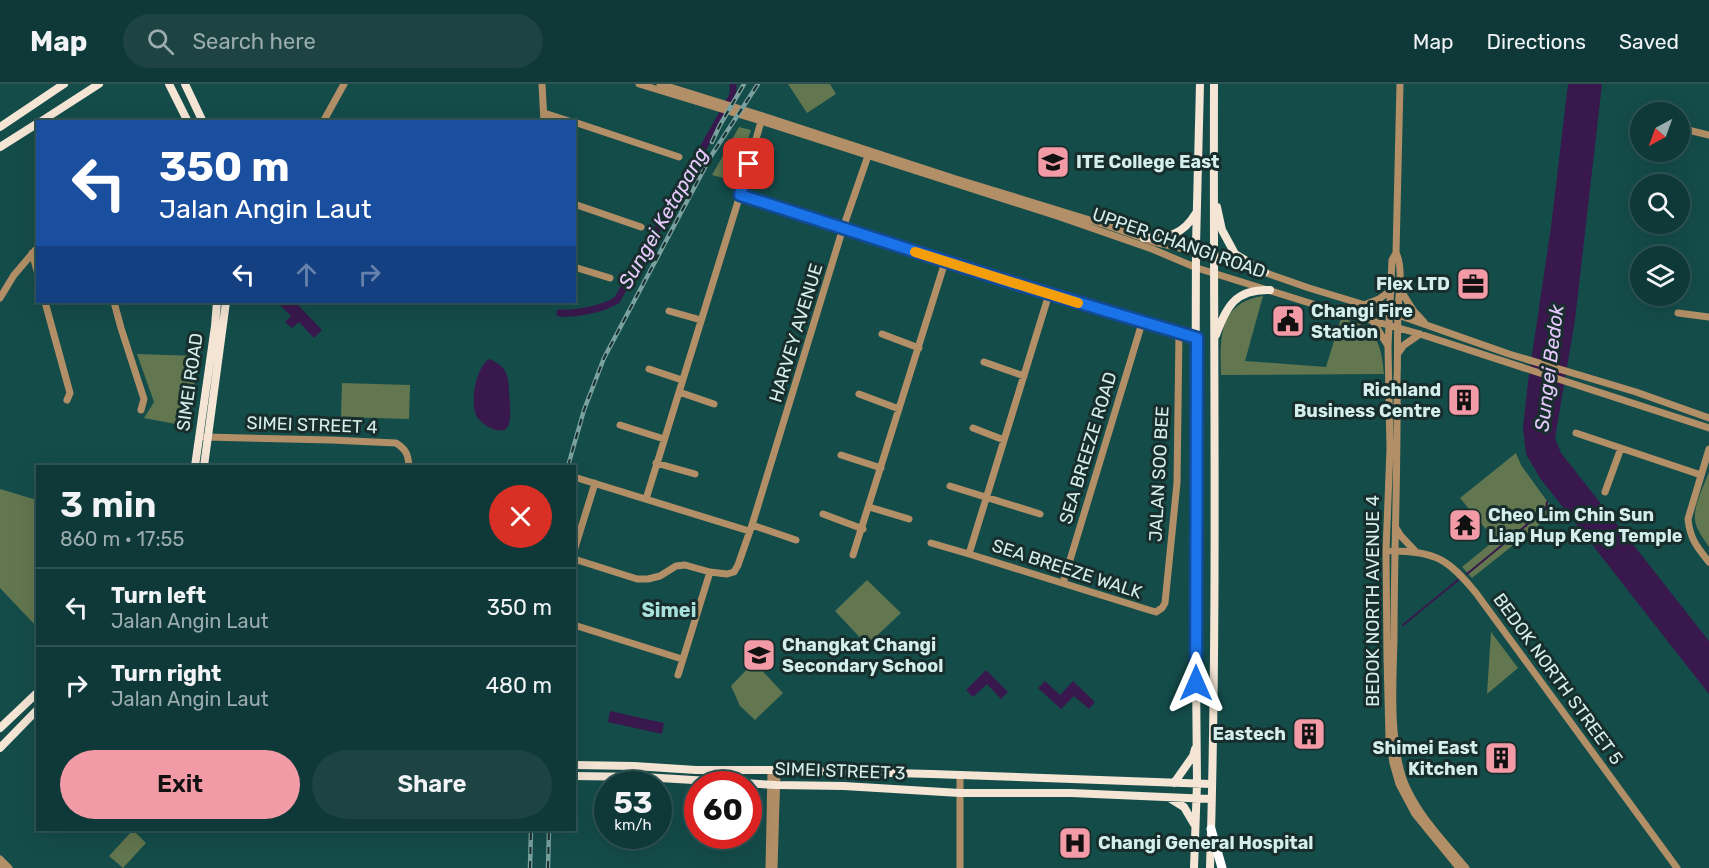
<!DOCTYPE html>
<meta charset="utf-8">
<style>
body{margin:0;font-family:Rubik,sans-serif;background:#1d4443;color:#f1f3f6;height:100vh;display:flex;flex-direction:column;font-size:22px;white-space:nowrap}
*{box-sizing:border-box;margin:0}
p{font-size:20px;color:#9bacae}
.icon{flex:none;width:33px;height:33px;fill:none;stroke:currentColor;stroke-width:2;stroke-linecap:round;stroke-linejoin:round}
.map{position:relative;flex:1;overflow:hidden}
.panel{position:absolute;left:36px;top:381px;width:540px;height:366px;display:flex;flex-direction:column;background:#0f3938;border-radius:0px;box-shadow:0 6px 24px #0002,0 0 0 2px #2f5353}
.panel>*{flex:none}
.top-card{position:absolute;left:36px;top:36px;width:540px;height:183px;border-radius:0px;box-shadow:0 6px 24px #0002,0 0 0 2px #2f5353;background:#1a4fa0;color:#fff;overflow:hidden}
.needle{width:39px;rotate:221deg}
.controls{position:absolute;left:1630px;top:18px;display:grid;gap:12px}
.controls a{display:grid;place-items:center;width:60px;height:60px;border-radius:50%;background:#0f3938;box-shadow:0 6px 24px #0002,0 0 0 2px #2f5353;font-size:30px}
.speed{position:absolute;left:594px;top:687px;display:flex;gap:12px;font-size:30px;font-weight:700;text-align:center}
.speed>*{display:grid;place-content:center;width:78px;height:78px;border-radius:50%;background:#0f3938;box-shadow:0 6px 24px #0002,0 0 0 2px #2f5353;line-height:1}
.speed small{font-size:15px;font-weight:400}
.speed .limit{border:9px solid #d22;background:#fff;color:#111}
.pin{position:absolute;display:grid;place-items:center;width:51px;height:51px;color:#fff;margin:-26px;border-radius:12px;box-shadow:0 3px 9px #0006}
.me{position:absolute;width:66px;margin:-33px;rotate:0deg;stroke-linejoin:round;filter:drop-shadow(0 0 4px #0008)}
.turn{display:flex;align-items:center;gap:21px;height:126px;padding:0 24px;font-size:27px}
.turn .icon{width:78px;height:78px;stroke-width:2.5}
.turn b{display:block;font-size:42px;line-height:51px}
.lanes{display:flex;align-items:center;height:57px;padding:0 24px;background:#0003;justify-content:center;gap:30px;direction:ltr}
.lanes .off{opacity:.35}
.round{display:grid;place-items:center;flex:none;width:63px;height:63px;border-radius:32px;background:#1d4443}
.head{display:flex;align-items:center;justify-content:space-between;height:102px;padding:0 24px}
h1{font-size:36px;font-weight:600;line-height:45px}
.primary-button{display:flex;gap:12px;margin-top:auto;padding:12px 24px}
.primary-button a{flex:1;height:69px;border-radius:36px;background:#f39aa7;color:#111;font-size:24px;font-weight:600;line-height:69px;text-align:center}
.primary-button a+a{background:#1d4443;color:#f1f3f6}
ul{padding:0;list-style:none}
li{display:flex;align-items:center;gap:18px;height:78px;padding:0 24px;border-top:2px solid #2f5353}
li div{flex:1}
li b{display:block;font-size:22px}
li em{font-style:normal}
header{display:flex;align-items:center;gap:36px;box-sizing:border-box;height:84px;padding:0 30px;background:#0f3938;border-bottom:2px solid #2f5353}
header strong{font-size:28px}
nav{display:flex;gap:33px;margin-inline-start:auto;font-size:21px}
.search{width:420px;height:54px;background:#1d4443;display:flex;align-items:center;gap:15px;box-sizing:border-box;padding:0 21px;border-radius:33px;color:#9bacae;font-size:22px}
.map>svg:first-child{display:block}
</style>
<header>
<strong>Map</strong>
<div class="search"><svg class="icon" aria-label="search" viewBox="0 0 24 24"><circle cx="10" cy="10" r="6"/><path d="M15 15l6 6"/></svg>Search here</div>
<nav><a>Map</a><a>Directions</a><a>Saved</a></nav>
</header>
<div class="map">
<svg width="1709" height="784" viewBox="0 0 1709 784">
<rect width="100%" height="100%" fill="#144c4a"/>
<!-- green -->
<path fill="#62764f" d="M788 0H830L836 10 807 29Z
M739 43 751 46 735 97 712 91Z
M1263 212 1245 277 1326 283 1341 234C1347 236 1354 237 1360 240 1380 251 1382 270 1384 290L1221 291C1220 254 1218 219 1263 212Z
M137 270 198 272 190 332 191 343 144 334 154 318Z
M342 299 410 301 409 335 341 333Z
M1516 369 1521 381 1555 428 1472 494 1462 483 1495 456 1460 414Z
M1709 388V463C1704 455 1696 446 1695 436 1693 423 1704 401 1709 388Z
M0 405 37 416V543L0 504Z
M867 496 901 529 867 561 835 527Z
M1491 548 1518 584 1487 610Z
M754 578 783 609 755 636 740 622 731 602Z
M133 746 146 759 123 784 109 772Z"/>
<!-- water -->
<path fill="#39184d" d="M1568 0H1602L1575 236 1555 354 1561 369 1709 557V610L1540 394 1526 370 1523 344 1528 298 1551 143Z
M280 218H295L322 246 314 254 299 238 292 244 285 238 291 232 278 219Z
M489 275C506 282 509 290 509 308 510 316 512 338 507 344 499 352 479 339 476 331 470 316 476 284 489 275Z
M986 586 1008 608 1001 615 987 600 973 613 966 606Z
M1045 597 1060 611 1073 597 1095 618 1089 625 1074 612 1061 625 1038 604Z
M610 627 664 639 662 650 608 638Z"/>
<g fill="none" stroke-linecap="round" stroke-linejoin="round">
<!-- stream -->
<path stroke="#39184d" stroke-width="2" d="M1467 490 1546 425 1547 418
M1403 541 1458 496"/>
<!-- canal -->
<path stroke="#39184d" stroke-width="7" d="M560 229C576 230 604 225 617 216L733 11V0"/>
<!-- minor -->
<path stroke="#b28f66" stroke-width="7" d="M542 0 544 38
M639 0 761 37 1060 133 1152 165 1197 184 1316 221 1420 250 1709 344
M660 0 763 32 956 95 1106 141 1154 158 1226 175 1309 204 1398 231 1509 270 1636 308 1709 334
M1400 0 1396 169C1404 184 1398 212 1398 229 1397 251 1398 273 1397 295 1398 381 1394 468 1394 555 1393 599 1389 652 1403 695 1416 730 1443 756 1466 784
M544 29 572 38
M323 38 344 0
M574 38 679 73
M1680 44 1709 51
M740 111 1049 210 1197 254
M574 120 641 143
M32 169 38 190
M1396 169 1392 176 1388 262 1390 365 1386 467 1387 572 1389 655 1393 679 1399 700 1415 730 1459 784
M574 183 610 194
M1399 204 1413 226 1424 238
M0 214 14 191 38 163
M45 218 70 309 67 316
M114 218 121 244 144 315 141 326
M1364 221 1379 215 1390 207
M669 227 701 236
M1678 229 1709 233
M1372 236 1388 262
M882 250 919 264
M1399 268 1404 261 1420 250
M984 278 1024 292
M649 285 682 296
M679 308 714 320
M859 310 899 325
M620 341 664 355
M973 344 1004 356
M1576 349 1701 391
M205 353 331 356 396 359C407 366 408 371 409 382
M1709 365 1688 435C1690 455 1697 463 1709 478
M841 371 881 384
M656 379 695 390
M574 393 749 447
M950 402 1040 430
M1605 408 1621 364
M646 415 740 111 762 34
M869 423 909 435
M823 430 863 445
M752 441 796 456
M1396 444 1401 452 1415 467
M931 459 969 470 1149 526 1156 528 1162 524 1165 519 1177 399 1179 248
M574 467 595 399
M1392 467C1436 467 1449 476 1476 509L1677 784
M969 470 1049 210
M853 471 945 178
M574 475 637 495H648L660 492 676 482 685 481 710 488 727 490 734 488 738 481 752 441 843 144 869 69
M1063 499 1142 239
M574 541 682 575
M678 591 710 488
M0 775 9 784
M0 782 2 784
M769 784 771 686
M774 784 777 686
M960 784V691"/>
<!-- major -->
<path stroke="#f4e5d5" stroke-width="8" d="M169 0 188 38
M185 0 203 38
M40 38 99 0
M0 43 64 0
M0 63 38 39
M1217 123 1222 146 1235 170 1265 188
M1144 154C1169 153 1182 152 1196 129
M1216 251C1227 222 1235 205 1270 206
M195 382 215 242 217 218
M204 382 226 218
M0 644 38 608
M0 664 38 625
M574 681 634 682 696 686H771L932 690 1211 700
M574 692 643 693 776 701 844 702 960 709H1071L1211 715
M1174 699 1193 672 1195 665
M1171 715 1184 723 1194 740
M1194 784 1197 699 1195 472 1196 161 1200 0
M1210 784C1218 523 1213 261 1214 0"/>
<!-- highway -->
<path stroke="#fff" stroke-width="9" d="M1211 745 1222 784"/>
<!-- rail casing -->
<g stroke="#78a19f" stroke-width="4.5">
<path id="rail" d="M712 58 720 41 744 0
M568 382 584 326 604 274 711 72 758 0
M530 784 531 746
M548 784 549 746"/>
</g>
<!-- rail -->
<use href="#rail" stroke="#182e2c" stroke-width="2" stroke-dasharray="7" stroke-linecap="butt"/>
</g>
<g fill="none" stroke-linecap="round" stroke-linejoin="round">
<!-- route casing -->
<g stroke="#114b97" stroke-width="15">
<path id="route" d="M749 80 740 111 1007 197 1197 254 1196 599"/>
</g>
<!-- route -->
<use href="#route" stroke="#1a73e8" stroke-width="10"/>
<!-- slow -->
<path stroke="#f59e0b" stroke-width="10" d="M915 168 1078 219"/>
</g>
<!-- icons -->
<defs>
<g id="university-square" transform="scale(1.725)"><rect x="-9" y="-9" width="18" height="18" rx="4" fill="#f39aa7" stroke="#182e2c"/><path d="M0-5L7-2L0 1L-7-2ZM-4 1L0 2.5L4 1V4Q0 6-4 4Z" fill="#111"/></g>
<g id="office-square" transform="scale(1.725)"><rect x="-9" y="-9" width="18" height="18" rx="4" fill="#f39aa7" stroke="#182e2c"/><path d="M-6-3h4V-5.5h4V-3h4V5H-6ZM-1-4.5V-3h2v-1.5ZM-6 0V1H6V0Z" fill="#111"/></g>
<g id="civic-square" transform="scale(1.725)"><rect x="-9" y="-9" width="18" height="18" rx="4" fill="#f39aa7" stroke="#182e2c"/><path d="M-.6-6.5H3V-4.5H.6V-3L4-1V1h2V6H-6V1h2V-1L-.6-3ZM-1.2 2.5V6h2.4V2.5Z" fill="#111"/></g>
<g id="building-square" transform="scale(1.725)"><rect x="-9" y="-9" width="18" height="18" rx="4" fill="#f39aa7" stroke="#182e2c"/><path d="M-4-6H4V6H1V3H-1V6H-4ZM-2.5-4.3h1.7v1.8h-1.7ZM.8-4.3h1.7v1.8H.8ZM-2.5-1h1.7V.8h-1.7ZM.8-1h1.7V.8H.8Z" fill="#111"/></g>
<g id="temple-square" transform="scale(1.725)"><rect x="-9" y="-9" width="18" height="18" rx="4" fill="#f39aa7" stroke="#182e2c"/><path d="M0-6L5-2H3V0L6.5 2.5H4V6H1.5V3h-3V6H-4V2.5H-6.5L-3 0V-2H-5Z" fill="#111"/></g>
<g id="school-square" transform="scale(1.725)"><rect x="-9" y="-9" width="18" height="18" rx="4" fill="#f39aa7" stroke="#182e2c"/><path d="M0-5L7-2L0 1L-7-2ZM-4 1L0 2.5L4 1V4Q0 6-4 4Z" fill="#111"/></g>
<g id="hospital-square" transform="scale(1.725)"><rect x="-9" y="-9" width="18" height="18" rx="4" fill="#f39aa7" stroke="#182e2c"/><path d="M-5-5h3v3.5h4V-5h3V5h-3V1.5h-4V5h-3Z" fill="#111"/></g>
</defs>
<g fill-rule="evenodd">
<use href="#university-square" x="1053" y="78"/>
<use href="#office-square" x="1473" y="200"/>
<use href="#civic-square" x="1288" y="237"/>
<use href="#building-square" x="1464" y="316"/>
<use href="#temple-square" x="1465" y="441"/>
<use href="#school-square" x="759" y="571"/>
<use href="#building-square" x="1309" y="650"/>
<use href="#building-square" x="1501" y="674"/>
<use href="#hospital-square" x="1075" y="759"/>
</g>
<g text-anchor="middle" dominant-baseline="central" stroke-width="6" stroke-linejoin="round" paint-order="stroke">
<!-- poi labels -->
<g font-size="18" font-weight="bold" fill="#d3eeec" stroke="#182e2c" text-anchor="start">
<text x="1076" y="78">ITE College East</text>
<text x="1450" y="200" text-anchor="end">Flex LTD</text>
<text x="1311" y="227">Changi Fire<tspan x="1311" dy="21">Station</tspan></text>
<text x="1441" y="306" text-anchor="end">Richland<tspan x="1441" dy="21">Business Centre</tspan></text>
<text x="1488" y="431">Cheo Lim Chin Sun<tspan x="1488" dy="21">Liap Hup Keng Temple</tspan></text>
<text x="782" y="561">Changkat Changi<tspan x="782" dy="21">Secondary School</tspan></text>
<text x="1286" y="650" text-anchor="end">Eastech</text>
<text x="1478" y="664" text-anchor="end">Shimei East<tspan x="1478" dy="21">Kitchen</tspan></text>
<text x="1098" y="759">Changi General Hospital</text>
</g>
<!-- street labels -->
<g font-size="18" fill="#d3eeec" stroke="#182e2c">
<text transform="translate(1179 159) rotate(19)">UPPER CHANGI ROAD</text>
<text transform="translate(796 249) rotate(-73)">HARVEY AVENUE</text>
<text transform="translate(190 298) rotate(-82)">SIMEI ROAD</text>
<text transform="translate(312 341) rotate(2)">SIMEI STREET 4</text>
<text transform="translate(1088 364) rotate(-73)">SEA BREEZE ROAD</text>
<text transform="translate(1159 390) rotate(-87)">JALAN SOO BEE</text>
<text transform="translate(1067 485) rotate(18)">SEA BREEZE WALK</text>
<text transform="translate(1373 517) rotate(-90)">BEDOK NORTH AVENUE 4</text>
<text transform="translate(1558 595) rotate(54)">BEDOK NORTH STREET 5</text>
<text transform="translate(840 687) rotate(2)">SIMEI STREET 3</text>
</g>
<!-- water labels -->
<g font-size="20" font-style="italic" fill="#e7cafd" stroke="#182e2c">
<text transform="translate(663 134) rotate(-60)">Sungei Ketapang</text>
<text transform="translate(1549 284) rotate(-83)">Sungei Bedok</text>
</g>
<!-- neighbourhood labels -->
<g font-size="20" font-weight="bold" fill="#a9e1dc" stroke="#182e2c">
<text x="669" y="526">Simei</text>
</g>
</g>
</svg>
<div class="controls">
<a><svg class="needle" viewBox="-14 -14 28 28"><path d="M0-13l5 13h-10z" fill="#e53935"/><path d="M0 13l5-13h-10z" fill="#9bacae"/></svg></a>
<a><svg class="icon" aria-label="search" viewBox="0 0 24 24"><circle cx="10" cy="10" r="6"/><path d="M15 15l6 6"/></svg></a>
<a><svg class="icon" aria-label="layers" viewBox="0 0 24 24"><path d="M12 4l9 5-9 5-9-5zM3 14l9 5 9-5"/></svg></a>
</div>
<div class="speed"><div>53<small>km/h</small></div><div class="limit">60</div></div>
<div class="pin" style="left:749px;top:80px;background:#d93025"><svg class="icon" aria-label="arrive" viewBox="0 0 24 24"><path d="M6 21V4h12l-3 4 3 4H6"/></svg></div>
<svg class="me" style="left:1196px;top:599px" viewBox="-20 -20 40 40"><path d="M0-17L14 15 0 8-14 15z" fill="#1a73e8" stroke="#fff" stroke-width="4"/></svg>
<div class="top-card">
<div class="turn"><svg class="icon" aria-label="left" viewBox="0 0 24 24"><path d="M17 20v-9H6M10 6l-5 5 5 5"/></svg><div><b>350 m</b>Jalan Angin Laut</div></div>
<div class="lanes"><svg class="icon" aria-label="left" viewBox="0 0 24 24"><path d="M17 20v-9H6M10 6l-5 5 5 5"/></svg><svg class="icon off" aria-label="ahead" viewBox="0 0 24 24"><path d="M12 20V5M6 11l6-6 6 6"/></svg><svg class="icon off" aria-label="right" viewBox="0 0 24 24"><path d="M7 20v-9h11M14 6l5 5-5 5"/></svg></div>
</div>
<section class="panel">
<div class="head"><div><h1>3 min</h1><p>860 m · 17:55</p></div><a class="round" style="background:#d93025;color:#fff"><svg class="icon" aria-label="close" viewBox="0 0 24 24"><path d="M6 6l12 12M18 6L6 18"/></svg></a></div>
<ul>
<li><svg class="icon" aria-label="left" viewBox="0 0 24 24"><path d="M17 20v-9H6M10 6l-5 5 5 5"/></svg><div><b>Turn left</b><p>Jalan Angin Laut</p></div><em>350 m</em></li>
<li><svg class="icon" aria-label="right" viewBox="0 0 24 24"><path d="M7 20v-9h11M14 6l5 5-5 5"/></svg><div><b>Turn right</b><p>Jalan Angin Laut</p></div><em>480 m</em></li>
</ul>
<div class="primary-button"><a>Exit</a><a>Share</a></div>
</section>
</div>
